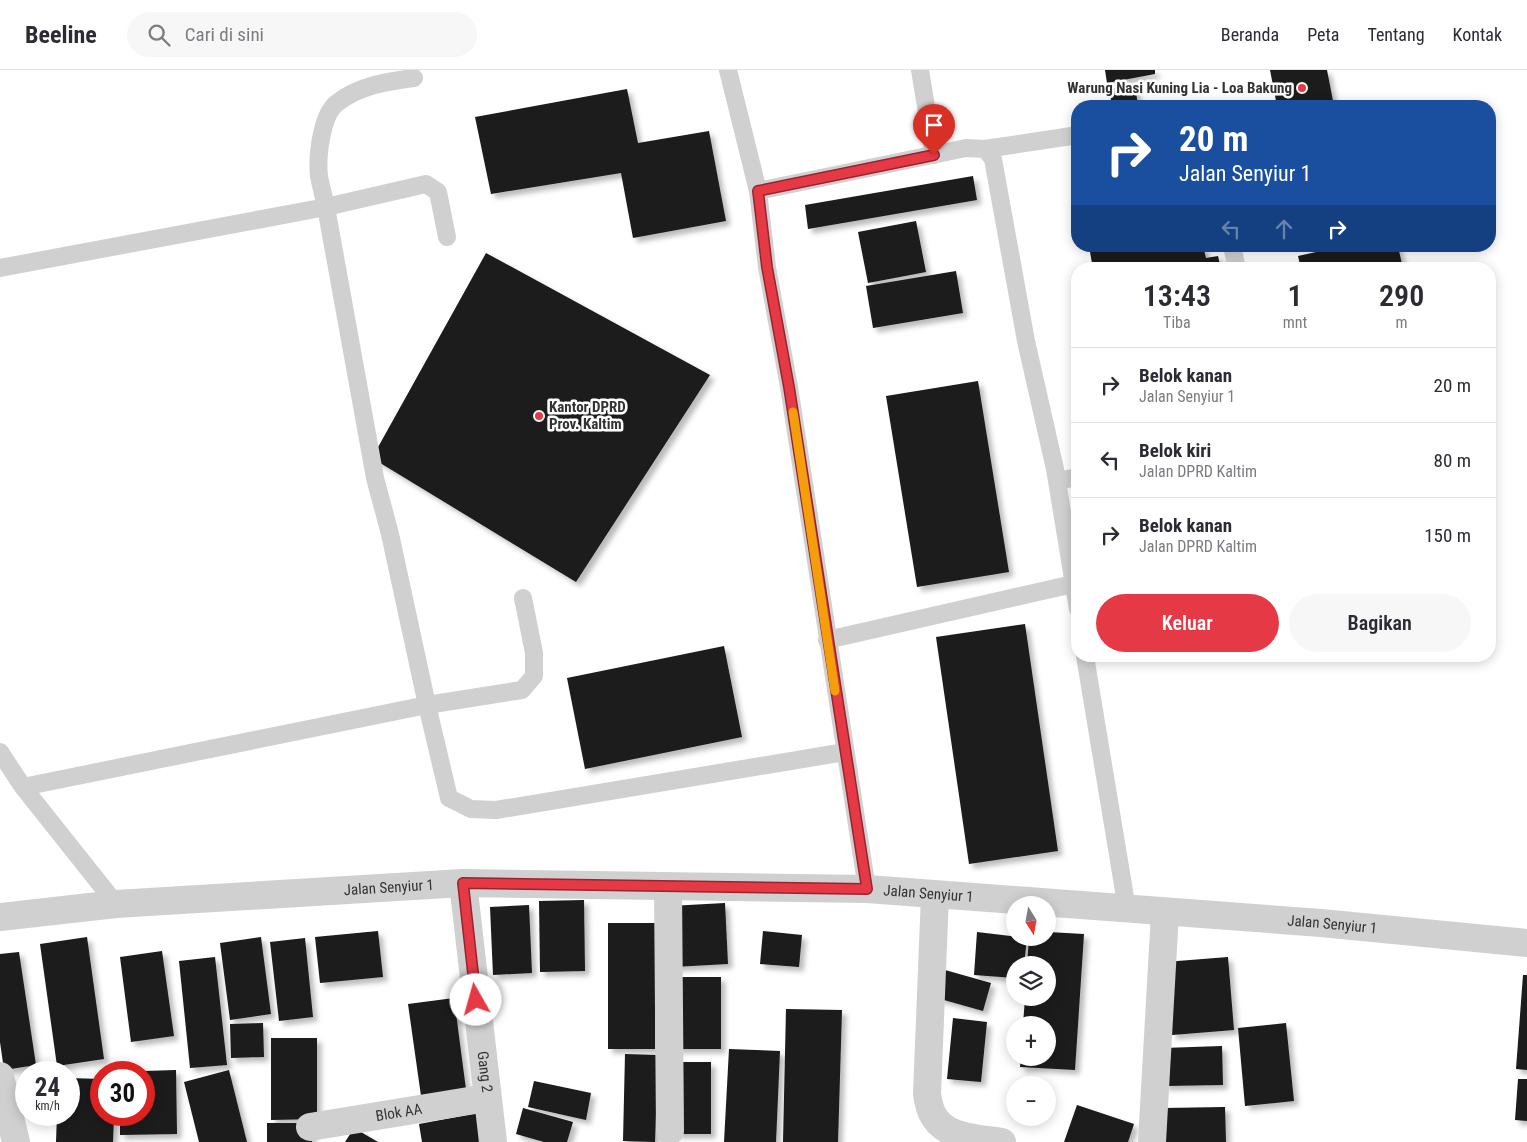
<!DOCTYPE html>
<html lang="id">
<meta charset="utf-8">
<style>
body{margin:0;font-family:"Roboto Condensed",sans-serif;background:#f7f7f7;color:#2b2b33;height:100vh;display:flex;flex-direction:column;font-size:19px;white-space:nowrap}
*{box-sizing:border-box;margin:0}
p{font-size:16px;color:#7c7c81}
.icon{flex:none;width:28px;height:28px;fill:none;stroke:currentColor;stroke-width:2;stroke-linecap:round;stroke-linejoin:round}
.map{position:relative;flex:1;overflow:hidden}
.panel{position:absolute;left:1071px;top:192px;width:425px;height:400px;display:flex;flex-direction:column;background:#fff;border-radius:20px;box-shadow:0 2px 12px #0003}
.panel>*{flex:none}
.banner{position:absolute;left:1071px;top:30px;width:425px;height:152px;border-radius:20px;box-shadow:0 2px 12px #0003;background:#1a4fa0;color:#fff;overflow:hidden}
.needle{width:32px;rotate:169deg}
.tools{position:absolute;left:1006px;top:826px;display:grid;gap:10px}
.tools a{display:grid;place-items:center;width:50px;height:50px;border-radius:50%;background:#fff;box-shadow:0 2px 12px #0003;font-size:25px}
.speed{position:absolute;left:15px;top:991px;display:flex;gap:10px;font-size:25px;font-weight:700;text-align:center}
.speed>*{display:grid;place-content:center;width:65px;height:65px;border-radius:50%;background:#fff;box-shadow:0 2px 12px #0003;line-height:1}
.speed small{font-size:12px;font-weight:400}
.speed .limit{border:8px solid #d22;background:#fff;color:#111}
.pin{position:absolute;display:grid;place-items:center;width:42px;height:42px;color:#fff;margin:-51px -21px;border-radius:50% 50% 50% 0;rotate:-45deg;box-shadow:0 0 5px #0007}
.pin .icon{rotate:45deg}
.me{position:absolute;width:55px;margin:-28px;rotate:353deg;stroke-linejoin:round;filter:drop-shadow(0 0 4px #0008)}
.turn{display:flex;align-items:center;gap:18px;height:105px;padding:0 25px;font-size:22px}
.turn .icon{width:65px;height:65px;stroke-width:2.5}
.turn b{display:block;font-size:35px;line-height:42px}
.lanes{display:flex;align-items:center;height:48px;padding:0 25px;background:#0003;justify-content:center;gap:25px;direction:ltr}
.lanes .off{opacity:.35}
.eta{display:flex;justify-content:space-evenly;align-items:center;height:85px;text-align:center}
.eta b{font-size:30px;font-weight:600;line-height:35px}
.action{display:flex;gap:10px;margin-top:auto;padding:10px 25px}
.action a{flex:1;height:58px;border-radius:30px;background:#e63946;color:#fff;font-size:20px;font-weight:600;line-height:58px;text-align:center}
.action a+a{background:#f7f7f7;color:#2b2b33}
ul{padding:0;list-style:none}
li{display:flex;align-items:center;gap:15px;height:75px;padding:0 25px;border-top:1px solid #e1e1e2}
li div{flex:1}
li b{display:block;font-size:19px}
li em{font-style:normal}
header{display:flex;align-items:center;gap:30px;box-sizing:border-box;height:70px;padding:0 25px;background:#fff;border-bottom:1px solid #e1e1e2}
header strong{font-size:24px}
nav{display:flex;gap:28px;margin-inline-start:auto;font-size:18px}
.search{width:350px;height:45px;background:#f7f7f7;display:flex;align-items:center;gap:12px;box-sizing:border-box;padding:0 18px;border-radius:28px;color:#7c7c81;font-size:19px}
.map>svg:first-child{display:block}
</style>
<header>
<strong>Beeline</strong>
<div class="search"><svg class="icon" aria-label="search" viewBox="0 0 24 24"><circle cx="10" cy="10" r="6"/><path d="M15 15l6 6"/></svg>Cari di sini</div>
<nav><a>Beranda</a><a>Peta</a><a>Tentang</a><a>Kontak</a></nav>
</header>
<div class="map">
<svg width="1527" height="1072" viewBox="0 0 1527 1072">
<defs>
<filter id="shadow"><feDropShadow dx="4.5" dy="4.5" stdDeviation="2.5" flood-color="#0004"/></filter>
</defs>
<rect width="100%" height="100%" fill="#fff"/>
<!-- building -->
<path fill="#1a1a1a" filter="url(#shadow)" d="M1105 0H1155V4L1107 13Z
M1270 0H1327L1334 36H1277Z
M1135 15 1138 36H1112L1109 19Z
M627 19 638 73 709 61 726 151 633 168 621 103 491 124 475 47Z
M973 106 977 130 808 159 805 135Z
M916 151 926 202 868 213 858 162Z
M1089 176H1203L1206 188 1218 186 1221 199H1093Z
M1315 176H1398L1403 199H1301L1298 186 1316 182Z
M486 183 710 305 576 512 372 388Z
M956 201 963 243 873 258 866 216Z
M978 311 1009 502 917 517 886 326Z
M1025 554 1058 781 969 794 936 567Z
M724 576 742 667 585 699 567 608Z
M584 830 585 901 540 902 539 831Z
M725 833 728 894 673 897 670 836Z
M529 835 532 903 493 905 490 837Z
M608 853H655V979H608Z
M378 861 383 907 320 913 315 867Z
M763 861 802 865 799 897 760 894Z
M977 862 1027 868 1024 895H1015V908L974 905Z
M1048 862 1084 864 1075 1000 1020 997 1021 988H1048V955H1023L1025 928H1048V895H1027L1029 868H1048Z
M87 867 104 989 57 996 40 874Z
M261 867 271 944 230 950 220 873Z
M305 868 313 947 279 951 270 872Z
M162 881 174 966 131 972 120 887Z
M19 882 36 995 4 1000 0 972V884Z
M215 887 227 995 190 998 179 891Z
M1228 887 1234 960 1172 965 1165 892Z
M945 900 991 913 983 941 937 928Z
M1523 905H1527V1000L1516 999Z
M675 907H721V979H675Z
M454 928 467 1027 422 1033 408 934Z
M786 939 842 940 838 1072H783Z
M953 948 987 952 981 1012 947 1009Z
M263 953 264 987 231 988 230 954Z
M1286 953 1294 1031 1245 1036 1238 958Z
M271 968H317V1049L271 1050Z
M1222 976 1223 1015 1164 1016 1163 978Z
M729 979 780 981 776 1072H724Z
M625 984 658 985 655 1072 623 1071Z
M675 992H711V1064H675Z
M176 1000 177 1064 120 1065V1045H144V1001Z
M229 1000 247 1072H199L184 1012Z
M69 1008 101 1009V1045H114L113 1072H56L57 1045H69Z
M1518 1009H1527V1051L1515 1050Z
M534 1011 591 1023 586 1050 528 1037Z
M1077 1035 1134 1054 1128 1072H1064Z
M1225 1037 1226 1072H1164V1038Z
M523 1038 573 1052 567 1072H544L516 1064Z
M478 1043 483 1072H422L419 1054Z
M267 1053H312V1072H267Z
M354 1058 378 1072H345Z"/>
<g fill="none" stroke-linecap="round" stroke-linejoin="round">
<!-- lane -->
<path stroke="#d0d0d0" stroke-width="18" d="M728 0 758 121
M920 0 934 85
M414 8C388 11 358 16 337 33 321 45 317 88 319 106 321 117 324 127 326 137L426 114 438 122 447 167
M985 79 1078 65
M1232 176 1237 199
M0 198 326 137 375 408 390 464 427 635 522 620 534 606V583L523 528
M1057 411 1078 407
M827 570 1073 514
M1085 586 1127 839
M0 682 23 717 116 834
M23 717 427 635 449 728 471 739 496 740 845 682
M867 819 789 317 767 197 758 121 966 78 985 79 993 89 1026 271 1055 399 1078 539"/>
<!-- street -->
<g stroke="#d0d0d0" stroke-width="28">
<path id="s1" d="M463 813 493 1072"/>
<path d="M668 817 670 1061"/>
<path d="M935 825 927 1024C928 1030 929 1037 932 1043 944 1069 978 1068 1002 1072"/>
<path id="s2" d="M0 847 116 834 463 813 867 819 1321 853 1527 873"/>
<path d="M0 1006 16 1072"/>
<path id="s3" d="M310 1057 487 1028"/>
<path d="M1152 1072 1165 843"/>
</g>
</g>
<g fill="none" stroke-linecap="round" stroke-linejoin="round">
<!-- route casing -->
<g stroke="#96252e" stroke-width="12">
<path id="route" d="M476 930 463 813 867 819 789 317 767 197 758 121 934 85"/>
</g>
<!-- route -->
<use href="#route" stroke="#e63946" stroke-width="9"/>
<!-- slow -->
<path stroke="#f59e0b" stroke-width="9" d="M793 342 835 621"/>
</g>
<!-- markers -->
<g fill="#e63946" stroke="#fff" stroke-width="2">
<circle cx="1302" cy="18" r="5"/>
<circle cx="539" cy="346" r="5"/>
</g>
<g text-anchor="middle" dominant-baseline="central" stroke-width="5" stroke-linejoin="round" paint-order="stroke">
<!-- poi labels -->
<g font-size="15" font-weight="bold" fill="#333" stroke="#fff" text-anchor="end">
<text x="1292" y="18">Warung Nasi Kuning Lia - Loa Bakung</text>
<text x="549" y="337" text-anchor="start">Kantor DPRD<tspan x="549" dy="17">Prov. Kaltim</tspan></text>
</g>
<!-- street labels -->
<g font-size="15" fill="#333" stroke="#fff">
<text stroke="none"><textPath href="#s2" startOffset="390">Jalan Senyiur 1</textPath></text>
<text stroke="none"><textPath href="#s2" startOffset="930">Jalan Senyiur 1</textPath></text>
<text stroke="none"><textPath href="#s2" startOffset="1335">Jalan Senyiur 1</textPath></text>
<text stroke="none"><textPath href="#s1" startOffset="190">Gang 2</textPath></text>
<text stroke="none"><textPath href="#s3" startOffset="90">Blok AA</textPath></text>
</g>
</g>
</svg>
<div class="tools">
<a><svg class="needle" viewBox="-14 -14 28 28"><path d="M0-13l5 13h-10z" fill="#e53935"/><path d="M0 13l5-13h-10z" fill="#7c7c81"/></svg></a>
<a><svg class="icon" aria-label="layers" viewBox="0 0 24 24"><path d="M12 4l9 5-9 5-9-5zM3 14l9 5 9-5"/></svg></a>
<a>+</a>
<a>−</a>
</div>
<div class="speed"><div>24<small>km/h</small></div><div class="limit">30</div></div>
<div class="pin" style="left:934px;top:85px;background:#d93025"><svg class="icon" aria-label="arrive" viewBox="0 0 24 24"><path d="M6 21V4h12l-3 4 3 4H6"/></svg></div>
<svg class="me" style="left:476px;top:930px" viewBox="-20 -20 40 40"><circle r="19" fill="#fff"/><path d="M0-13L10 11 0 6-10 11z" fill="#e63946"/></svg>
<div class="banner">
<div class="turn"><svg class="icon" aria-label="right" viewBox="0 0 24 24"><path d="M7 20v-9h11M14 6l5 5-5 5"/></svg><div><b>20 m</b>Jalan Senyiur 1</div></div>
<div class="lanes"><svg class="icon off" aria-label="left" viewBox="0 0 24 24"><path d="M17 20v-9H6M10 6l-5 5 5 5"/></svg><svg class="icon off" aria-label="ahead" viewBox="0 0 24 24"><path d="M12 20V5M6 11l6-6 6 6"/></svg><svg class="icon" aria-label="right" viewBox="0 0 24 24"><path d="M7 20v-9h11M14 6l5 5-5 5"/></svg></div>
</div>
<section class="panel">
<div class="eta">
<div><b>13:43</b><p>Tiba</p></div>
<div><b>1</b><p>mnt</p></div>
<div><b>290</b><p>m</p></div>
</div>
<ul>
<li><svg class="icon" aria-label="right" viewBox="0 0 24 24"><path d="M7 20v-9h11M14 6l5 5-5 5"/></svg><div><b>Belok kanan</b><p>Jalan Senyiur 1</p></div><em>20 m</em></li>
<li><svg class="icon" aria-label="left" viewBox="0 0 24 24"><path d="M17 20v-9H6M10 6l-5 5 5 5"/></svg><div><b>Belok kiri</b><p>Jalan DPRD Kaltim</p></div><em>80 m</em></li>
<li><svg class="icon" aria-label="right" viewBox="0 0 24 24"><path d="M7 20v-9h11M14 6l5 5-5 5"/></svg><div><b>Belok kanan</b><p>Jalan DPRD Kaltim</p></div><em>150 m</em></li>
</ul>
<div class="action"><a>Keluar</a><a>Bagikan</a></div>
</section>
</div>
